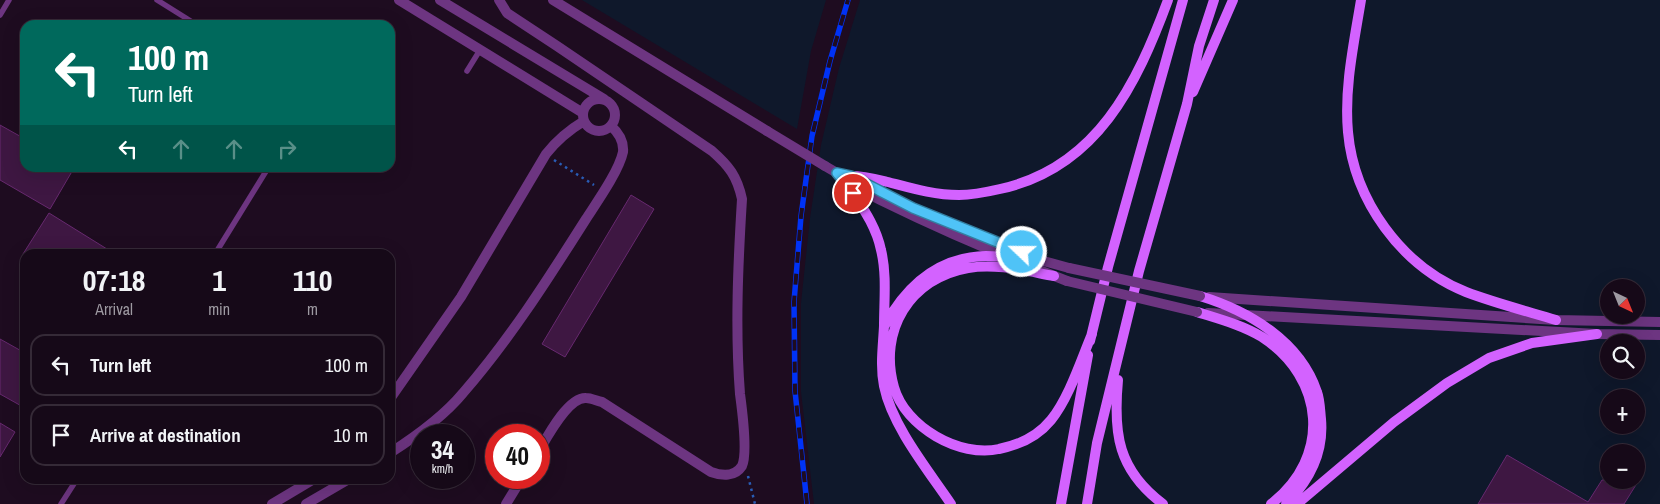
<!DOCTYPE html>
<meta charset="utf-8">
<style>
body{margin:0;font-family:"Archivo Narrow",sans-serif;background:#231725;color:#f1f3f6;height:100vh;display:flex;flex-direction:column;font-size:19px;white-space:nowrap}
*{box-sizing:border-box;margin:0}
p{font-size:16px;color:#9e9aa2}
.icon{flex:none;width:28px;height:28px;fill:none;stroke:currentColor;stroke-width:2;stroke-linecap:round;stroke-linejoin:round}
.map{position:relative;flex:1;overflow:hidden}
.drawer{position:absolute;left:20px;top:249px;width:375px;height:235px;display:flex;flex-direction:column;background:#160918;border-radius:15px;box-shadow:0 5px 20px #0002,0 0 0 1px #352a37}
.drawer>*{flex:none}
.banner{position:absolute;left:20px;top:20px;width:375px;height:152px;border-radius:15px;box-shadow:0 5px 20px #0002,0 0 0 1px #352a37;background:#00695c;color:#fff;overflow:hidden}
.needle{width:32px;rotate:137deg}
.controls{position:absolute;left:1600px;top:279px;display:grid;gap:10px}
.controls a{display:grid;place-items:center;width:45px;height:45px;border-radius:50%;background:#160918;box-shadow:0 5px 20px #0002,0 0 0 1px #352a37;font-size:25px}
.speed{position:absolute;left:410px;top:424px;display:flex;gap:10px;font-size:25px;font-weight:700;text-align:center}
.speed>*{display:grid;place-content:center;width:65px;height:65px;border-radius:50%;background:#160918;box-shadow:0 5px 20px #0002,0 0 0 1px #352a37;line-height:1}
.speed small{font-size:12px;font-weight:400}
.speed .limit{border:8px solid #d22;background:#fff;color:#111}
.pin{position:absolute;display:grid;place-items:center;width:42px;height:42px;color:#fff;margin:-21px;border:2px solid #fff;border-radius:50%;box-shadow:0 1px 5px #0007}
.me{position:absolute;width:55px;margin:-28px;rotate:292deg;stroke-linejoin:round;filter:drop-shadow(0 0 4px #0008)}
.turn{display:flex;align-items:center;gap:18px;height:105px;padding:0 25px;font-size:22px}
.turn .icon{width:65px;height:65px;stroke-width:2.5}
.turn b{display:block;font-size:35px;line-height:42px}
.lanes{display:flex;align-items:center;height:48px;padding:0 25px;background:#0003;justify-content:center;gap:25px;direction:ltr}
.lanes .off{opacity:.35}
.eta{display:flex;justify-content:space-evenly;align-items:center;height:85px;text-align:center}
.eta b{font-size:30px;font-weight:700;line-height:35px}
ul{padding:0;list-style:none}
li{display:flex;align-items:center;gap:15px;height:62px;margin:0 10px 8px;padding:0 15px;border:2px solid #352a37;border-radius:15px}
li div{flex:1}
li b{display:block;font-size:19px}
li em{font-style:normal}
.map>svg:first-child{display:block}
</style>
<div class="map">
<svg width="1660" height="504" viewBox="0 0 1660 504">
<rect width="100%" height="100%" fill="#1e0c20"/>
<!-- green -->
<path fill="#0f182b" fill-rule="evenodd" d="M582 0H826L811 51 797 129Z
M860 0H1660V504H814L801 392V303L810 218 821 145 839 68ZM1609 288H1636V315H1609ZM1609 342H1636V370H1609ZM1609 398H1636V425H1609ZM1609 452H1636V480H1609Z"/>
<!-- building -->
<path fill="#3e1742" stroke="#67296f" d="M0 125 25 139V168H74L50 209 0 180Z
M631 195 654 209 565 357 542 344Z
M49 213 115 254H23Z
M0 339 25 353V408L0 394Z
M0 423 15 432 0 457Z
M1507 455 1588 502 1602 480H1639L1624 504H1478Z"/>
<g fill="none" stroke-linecap="round" stroke-linejoin="round">
<!-- path -->
<path stroke="#295cb5" stroke-width="2.5" stroke-dasharray="2.5 4" stroke-linecap="butt" d="M554 160 594 185
M748 476 755 504"/>
<!-- service -->
<path stroke="#6d3581" stroke-width="5.5" d="M157 0 197 25
M0 15 9 0
M467 71 480 50
M215 254 268 168
M61 504 77 479"/>
<!-- minor -->
<path stroke="#6d3581" stroke-width="10" d="M399 0 583 113
M440 0 604 99
M499 0 507 13 516 19 557 46 712 151C729 166 737 176 742 199 738 264 735 329 740 394 742 409 748 453 742 466 735 477 722 476 711 472L602 402C597 401 591 398 586 398 568 397 547 437 539 451
M583 115a16 16 0 1 1 32 0a16 16 0 1 1-32 0Z
M390 399 461 297 546 154C557 140 569 130 584 121
M390 453C415 437 444 416 463 393 510 339 548 279 586 219 597 202 619 171 623 152 624 141 619 133 611 126
M272 504 314 479
M306 504 349 479
M506 504 522 478"/>
<!-- tertiary -->
<path stroke="#6d3581" stroke-width="10" d="M553 0 767 131
M825 166 837 173 847 183C918 220 992 252 1067 281
M851 176 913 208 1040 260 1069 268
M1209 297 1556 320 1660 322
M1208 313 1597 334 1660 335"/>
<!-- secondary -->
<path stroke="#d362ff" stroke-width="10" d="M1361 0C1354 43 1344 88 1348 132 1354 200 1401 266 1466 292 1495 303 1526 311 1556 320
M1193 92 1233 0
M851 176C863 176 875 179 888 182 911 188 934 195 959 195 973 195 987 192 1000 189 1097 168 1137 84 1168 0
M847 183C860 204 876 225 881 250 887 274 884 301 884 326 883 346 880 366 884 386 892 426 928 470 951 504
M1054 276C1026 271 996 263 968 268 910 278 878 331 894 387 905 427 960 458 999 449 1019 445 1038 436 1051 420 1069 398 1081 360 1092 334
M1200 296C1249 311 1300 341 1317 392 1320 400 1320 410 1321 419 1324 452 1309 481 1286 504
M1197 312C1219 319 1242 325 1262 337 1325 378 1332 457 1271 504
M885 325C907 285 939 257 986 256 1004 256 1022 259 1040 260
M1090 341 1108 267 1183 0
M1118 380C1113 434 1118 470 1163 504
M1061 504 1088 355
M1087 504 1097 443 1139 271 1187 104 1199 46 1214 0
M1297 504 1394 422 1447 383 1489 358 1532 343 1597 334"/>
<!-- rail casing -->
<g stroke="#0032f6" stroke-width="5.5">
<path id="rail" d="M807 504 795 391 794 302 801 216 812 136 830 61 848 0"/>
</g>
<!-- rail -->
<use href="#rail" stroke="#1e0c20" stroke-width="4" stroke-dasharray="11" stroke-linecap="butt"/>
<!-- tertiary-bridge -->
<path stroke="#6d3581" stroke-width="10" d="M767 131 825 166
M1069 268 1200 296
M1067 281 1197 312"/>
</g>
<g fill="none" stroke-linecap="round" stroke-linejoin="round">
<!-- route casing -->
<g stroke="#337fa1" stroke-width="12">
<path id="route" d="M853 193 837 173 851 176 913 208 1022 252"/>
</g>
<!-- route -->
<use href="#route" stroke="#4fc3f7" stroke-width="9"/>
</g>
</svg>
<div class="controls">
<a><svg class="needle" viewBox="-14 -14 28 28"><path d="M0-13l5 13h-10z" fill="#e53935"/><path d="M0 13l5-13h-10z" fill="#9e9aa2"/></svg></a>
<a><svg class="icon" aria-label="search" viewBox="0 0 24 24"><circle cx="10" cy="10" r="6"/><path d="M15 15l6 6"/></svg></a>
<a>+</a>
<a>−</a>
</div>
<div class="speed"><div>34<small>km/h</small></div><div class="limit">40</div></div>
<div class="pin" style="left:853px;top:193px;background:#d93025"><svg class="icon" aria-label="arrive" viewBox="0 0 24 24"><path d="M6 21V4h12l-3 4 3 4H6"/></svg></div>
<svg class="me" style="left:1022px;top:252px" viewBox="-20 -20 40 40"><circle r="17" fill="#4fc3f7" stroke="#fff" stroke-width="3"/><path d="M0-11L8 9 0 5-8 9z" fill="#fff"/></svg>
<div class="banner">
<div class="turn"><svg class="icon" aria-label="left" viewBox="0 0 24 24"><path d="M17 20v-9H6M10 6l-5 5 5 5"/></svg><div><b>100 m</b>Turn left</div></div>
<div class="lanes"><svg class="icon" aria-label="left" viewBox="0 0 24 24"><path d="M17 20v-9H6M10 6l-5 5 5 5"/></svg><svg class="icon off" aria-label="ahead" viewBox="0 0 24 24"><path d="M12 20V5M6 11l6-6 6 6"/></svg><svg class="icon off" aria-label="ahead" viewBox="0 0 24 24"><path d="M12 20V5M6 11l6-6 6 6"/></svg><svg class="icon off" aria-label="right" viewBox="0 0 24 24"><path d="M7 20v-9h11M14 6l5 5-5 5"/></svg></div>
</div>
<section class="drawer">
<div class="eta">
<div><b>07:18</b><p>Arrival</p></div>
<div><b>1</b><p>min</p></div>
<div><b>110</b><p>m</p></div>
</div>
<ul>
<li><svg class="icon" aria-label="left" viewBox="0 0 24 24"><path d="M17 20v-9H6M10 6l-5 5 5 5"/></svg><div><b>Turn left</b></div><em>100 m</em></li>
<li><svg class="icon" aria-label="arrive" viewBox="0 0 24 24"><path d="M6 21V4h12l-3 4 3 4H6"/></svg><div><b>Arrive at destination</b></div><em>10 m</em></li>
</ul>
</section>
</div>
